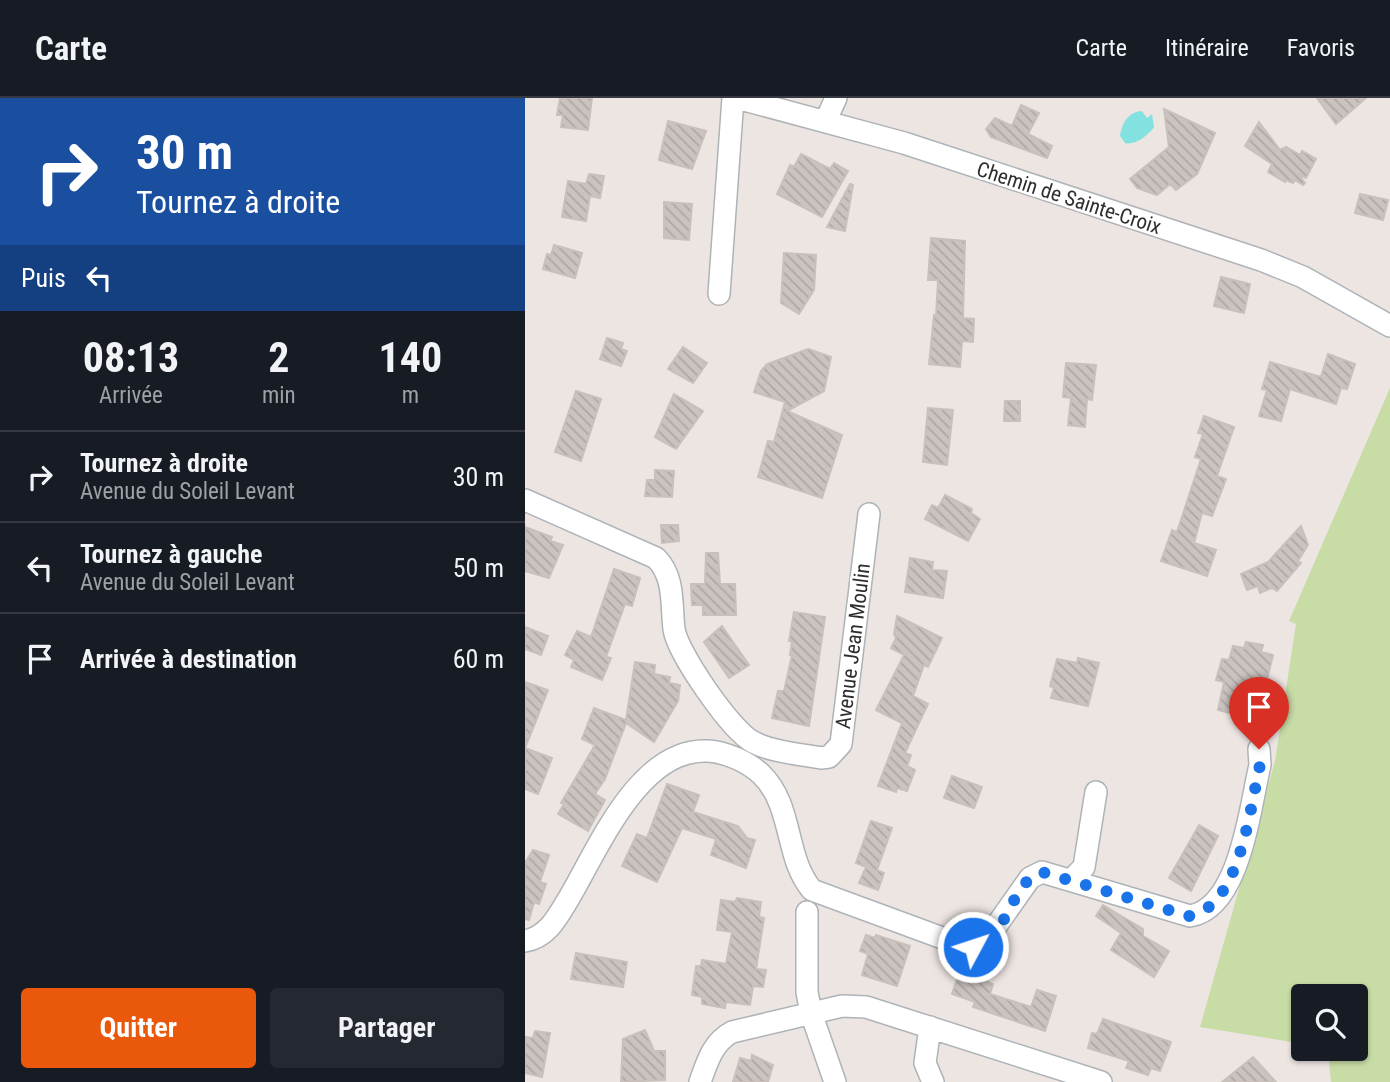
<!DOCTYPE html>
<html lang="fr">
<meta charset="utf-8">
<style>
body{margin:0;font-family:"Roboto Condensed",sans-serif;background:#242831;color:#f1f3f6;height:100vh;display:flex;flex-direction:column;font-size:26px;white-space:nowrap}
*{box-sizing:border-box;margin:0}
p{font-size:23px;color:#9ea1a6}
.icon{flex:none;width:38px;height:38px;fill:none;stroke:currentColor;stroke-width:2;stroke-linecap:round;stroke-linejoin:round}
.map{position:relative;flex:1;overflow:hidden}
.details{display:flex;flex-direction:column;background:#171b24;width:525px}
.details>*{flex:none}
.guide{background:#1a4fa0;color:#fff;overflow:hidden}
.fabs{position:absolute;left:766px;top:886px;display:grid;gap:14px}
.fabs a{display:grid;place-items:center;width:77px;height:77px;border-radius:7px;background:#171b24;box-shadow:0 2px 5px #0004;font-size:35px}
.pin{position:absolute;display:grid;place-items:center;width:60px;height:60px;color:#fff;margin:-72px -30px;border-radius:50% 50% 50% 0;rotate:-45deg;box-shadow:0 0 7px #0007}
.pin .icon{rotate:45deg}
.me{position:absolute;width:77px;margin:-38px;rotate:50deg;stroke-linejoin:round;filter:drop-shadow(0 0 5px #0008)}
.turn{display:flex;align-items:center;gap:24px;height:147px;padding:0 21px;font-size:32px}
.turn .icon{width:91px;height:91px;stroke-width:2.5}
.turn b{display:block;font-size:49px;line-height:60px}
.then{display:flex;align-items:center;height:66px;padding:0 21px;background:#0003;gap:14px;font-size:26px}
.eta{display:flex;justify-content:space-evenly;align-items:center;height:119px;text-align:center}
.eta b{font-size:42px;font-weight:700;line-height:49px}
.button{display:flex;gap:14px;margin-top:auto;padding:14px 21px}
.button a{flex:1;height:80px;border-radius:7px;background:#ea580c;color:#fff;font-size:28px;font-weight:700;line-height:80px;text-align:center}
.button a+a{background:#242831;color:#f1f3f6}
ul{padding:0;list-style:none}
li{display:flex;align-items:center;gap:21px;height:91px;padding:0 21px;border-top:2px solid #363941}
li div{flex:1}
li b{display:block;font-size:26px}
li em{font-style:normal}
header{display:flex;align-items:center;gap:42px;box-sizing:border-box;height:98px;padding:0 35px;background:#171b24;border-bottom:2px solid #363941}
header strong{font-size:33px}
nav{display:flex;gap:38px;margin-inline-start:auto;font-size:24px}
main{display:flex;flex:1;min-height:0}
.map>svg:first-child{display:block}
</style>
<header>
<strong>Carte</strong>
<nav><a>Carte</a><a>Itinéraire</a><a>Favoris</a></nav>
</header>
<main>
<section class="details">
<div class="guide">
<div class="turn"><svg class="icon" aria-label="right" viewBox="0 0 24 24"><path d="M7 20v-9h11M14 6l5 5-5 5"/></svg><div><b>30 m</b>Tournez à droite</div></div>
<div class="then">Puis<svg class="icon" aria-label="left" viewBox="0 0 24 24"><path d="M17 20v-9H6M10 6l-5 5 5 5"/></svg></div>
</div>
<div class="eta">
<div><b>08:13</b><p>Arrivée</p></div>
<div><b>2</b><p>min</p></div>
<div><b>140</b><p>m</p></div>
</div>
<ul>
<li><svg class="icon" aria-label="right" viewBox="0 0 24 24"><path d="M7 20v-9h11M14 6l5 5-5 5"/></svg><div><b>Tournez à droite</b><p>Avenue du Soleil Levant</p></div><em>30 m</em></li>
<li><svg class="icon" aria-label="left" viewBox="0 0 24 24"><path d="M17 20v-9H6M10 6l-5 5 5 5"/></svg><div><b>Tournez à gauche</b><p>Avenue du Soleil Levant</p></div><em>50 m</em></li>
<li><svg class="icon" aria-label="arrive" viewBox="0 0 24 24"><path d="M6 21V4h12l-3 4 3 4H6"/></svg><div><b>Arrivée à destination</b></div><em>60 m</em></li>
</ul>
<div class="button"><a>Quitter</a><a>Partager</a></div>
</section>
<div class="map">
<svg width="865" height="984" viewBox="0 0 865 984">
<defs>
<pattern id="building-back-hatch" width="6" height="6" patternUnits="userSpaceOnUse" patternTransform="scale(1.75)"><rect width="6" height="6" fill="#cac3c0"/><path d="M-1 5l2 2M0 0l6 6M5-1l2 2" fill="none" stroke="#aea8a5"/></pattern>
</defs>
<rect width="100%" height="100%" fill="#ede5e2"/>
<!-- grass -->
<path fill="#c8dca6" d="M865 290V984H806L803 954 799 950H831V898H779V946L675 929 750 663 771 526 764 523Z"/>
<!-- water -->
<path fill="#83e1df" d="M617 13 622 20 627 16 629 29C624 37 609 48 600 45L595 38C597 25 603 14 617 13Z"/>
<!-- building -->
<path fill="url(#building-back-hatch)" stroke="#c9c0bc" stroke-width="2" d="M35 0H67L63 32 36 29 38 17H32Z
M792 0H841L811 26Z
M496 7 514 15 503 36 527 48 522 60 466 39 461 31 470 20 487 28Z
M639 11 690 35 672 76 651 92 645 86 632 97 612 90 605 81 644 49Z
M143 23 181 33 167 71 134 62Z
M734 24 755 52 761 49 775 57 777 53 791 61 781 80 773 76 780 85 778 87 770 82 768 85 761 82 760 84 743 74 747 66 720 48Z
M276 56 305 71 309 65 323 73 297 119 252 96 265 67 269 69Z
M64 76 79 78 75 100 65 98 61 123 37 119 43 83 61 86Z
M325 86 328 87 320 133 302 129Z
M835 96 863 102 858 122 830 115Z
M139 104 167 106 164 142 139 140Z
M406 140 440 143 438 220 449 221 448 244 437 243 435 269 404 266 409 217 411 218 413 182H403Z
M29 147 57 155 50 180 18 171 22 156 26 157Z
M259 155 291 157 289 192 274 216 256 205Z
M696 179 725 186 719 215 689 208Z
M82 240 98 245 96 251 102 253 96 268 75 261Z
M158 249 182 265 168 285 143 271Z
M283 251 306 259 299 293 262 313 317 337 297 400 233 379 243 343 249 344 260 304 229 294 236 273 242 266Z
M803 256 830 266 822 291 816 290 811 306 765 291 756 323 734 318 742 292 737 291 745 264 796 279Z
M541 265 571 267 567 302 562 301 560 329 543 327 546 300 538 299Z
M51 293 76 301 56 363 30 354Z
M149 296 178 313 151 351 130 339Z
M480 303H495V323H479Z
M403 310 428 312 422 367 398 364Z
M679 318 709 329 692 378 701 381 687 418 677 415 669 445 691 452 682 478 636 463 647 432 652 434 676 361 670 359 678 336 673 335Z
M130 372 149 373 147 399 120 398 122 382H130Z
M420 397 447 411 446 415 455 421 443 443 400 421 407 407 413 410Z
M136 427H153L154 443 137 445Z
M776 428 783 447 773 463 776 465 752 493 747 490 735 495 733 488 722 492 716 476 743 464Z
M0 429 27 439 25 443 38 447 24 480 0 473Z
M181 455H193L195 486H210L211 517H178V507H167L166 486H180Z
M385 460 408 464 407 472 422 473 418 500 380 494Z
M89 471 115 480 107 508 100 506 81 559 86 560 77 582 46 569 49 562 40 557 52 533 66 539Z
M269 514 300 519 284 628 247 620 253 593H259L267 557H265L267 543H264Z
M372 518 417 540 403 569 399 567 388 598 403 606 380 655 386 657 382 668 390 672 382 693 372 690 371 694 353 688 377 625 351 612 379 557 366 550 371 540 369 536Z
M197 528 224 567 204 580 179 544Z
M0 529 23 538 16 557 0 551Z
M721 544 738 547 736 554 748 557 739 594 728 592 721 619 693 612 699 584 691 582 697 561 704 562 708 548 719 550Z
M553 560 574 565 563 608 526 600 529 590 525 588 532 561 552 565Z
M110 564 130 567 129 576 145 579 144 585 155 587 153 603 129 644 101 625 80 681 70 696 80 702 63 733 33 716 39 706 36 705 70 647 57 641 69 610 101 622Z
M0 584 23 592 1 648H0Z
M0 650 27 660 13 696 0 691Z
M427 678 457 689 449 710 419 700Z
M142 686 174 697 168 714 213 728 222 740 230 742 221 770 186 757 191 741 157 730 132 784 97 768 112 736 122 740Z
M346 723 367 730 352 772 359 775 353 792 334 785 341 769 331 765Z
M674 727 693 738 666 793 644 780Z
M8 752 24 757 15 784 21 786 14 806 9 804 4 822 0 821V765Z
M212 800 236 804 234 819 239 820 231 871 241 872 238 889 228 888 225 907 201 904 200 910 177 906V899L167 897 171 868H176L177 862 201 866 207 834 192 832 196 802 210 804Z
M578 807 618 831V838L644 853 629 879 586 852 596 835 571 818Z
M341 837 350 840 351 837 385 848 372 888 337 877 343 856 335 853Z
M51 855 102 864 98 889 46 881Z
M435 872 458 879 457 882 468 886 465 896 506 909 512 892 531 898 520 933 448 909 450 904 427 896Z
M578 921 646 944 635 973 626 970 623 977 601 970 604 963 563 950 567 935 572 936Z
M120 932 129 953H140V982L96 984 98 941Z
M10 933 25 935 17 979 0 975V939L8 940Z
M227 957 248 967 243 984H208L215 960 226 963Z
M728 959 751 984H697Z"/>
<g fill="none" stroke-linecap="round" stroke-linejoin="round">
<!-- minor casing -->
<g stroke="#aeb3b8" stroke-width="24">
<path id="minor" d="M212 0 379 45 736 162 778 179 865 228
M301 22 311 0
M194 196 208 0
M0 402 131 460C150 479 146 506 149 531 152 554 206 633 228 644 247 654 274 656 296 660L304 659 316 646 344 416
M546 782 559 769 571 694
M282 814V894L286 915 310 984
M0 843C23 839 33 818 44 800 74 749 115 649 183 653 201 654 223 664 236 676 269 708 259 759 287 792L431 845 457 848 505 780 517 774 665 818C715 810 725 709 735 667L734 651
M405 929 400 965 408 984
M175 984C182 964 188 944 207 934L317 908 341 909 576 984"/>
</g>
<!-- minor -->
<use href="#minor" stroke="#fff" stroke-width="21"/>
</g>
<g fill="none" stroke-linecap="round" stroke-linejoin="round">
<!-- route -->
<path stroke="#1a73e8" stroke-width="12" stroke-dasharray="0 21.6" d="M448 849C483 844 484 784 517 774L664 818C715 810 725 709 735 667L734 651"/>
</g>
<g text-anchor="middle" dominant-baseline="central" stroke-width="5" stroke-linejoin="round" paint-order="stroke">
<!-- street labels -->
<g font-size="21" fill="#2e2e2e" stroke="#fff">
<text transform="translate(544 100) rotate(18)">Chemin de Sainte-Croix</text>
<text transform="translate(328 548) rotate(-83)">Avenue Jean Moulin</text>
</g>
</g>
</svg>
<div class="fabs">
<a><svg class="icon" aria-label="search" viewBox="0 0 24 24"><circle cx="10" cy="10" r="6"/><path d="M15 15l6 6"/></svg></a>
</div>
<div class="pin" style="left:734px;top:651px;background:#d93025"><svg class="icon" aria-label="arrive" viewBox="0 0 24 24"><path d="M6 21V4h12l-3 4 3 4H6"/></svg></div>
<svg class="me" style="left:448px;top:849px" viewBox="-20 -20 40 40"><circle r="17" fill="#1a73e8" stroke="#fff" stroke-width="3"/><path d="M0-11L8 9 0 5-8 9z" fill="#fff"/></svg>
</div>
</main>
